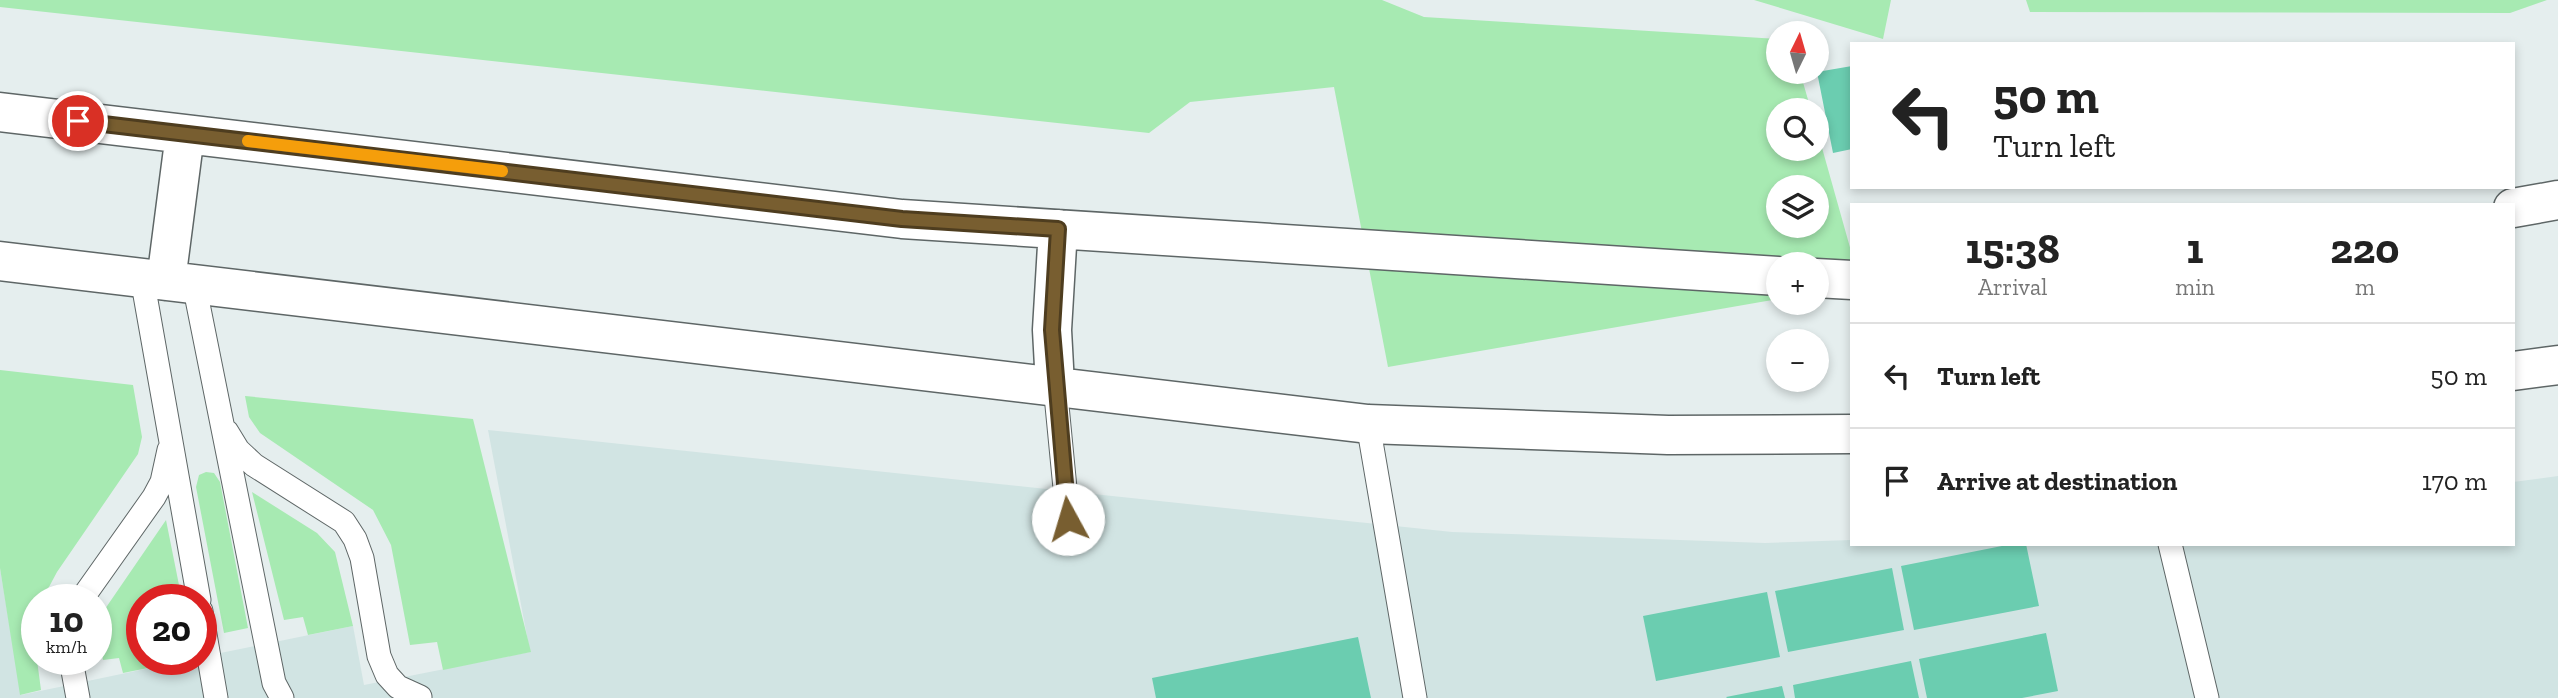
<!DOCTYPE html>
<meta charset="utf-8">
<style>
body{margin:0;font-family:"Zilla Slab",serif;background:#f2f2f2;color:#222;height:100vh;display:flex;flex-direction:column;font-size:26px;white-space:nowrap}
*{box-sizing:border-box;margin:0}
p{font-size:23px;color:#767676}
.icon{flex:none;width:38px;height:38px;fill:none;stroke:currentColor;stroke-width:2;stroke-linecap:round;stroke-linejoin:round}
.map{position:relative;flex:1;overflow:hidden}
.drawer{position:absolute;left:1850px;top:203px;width:665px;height:343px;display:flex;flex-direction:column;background:#fff;border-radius:0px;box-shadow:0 4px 10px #0003}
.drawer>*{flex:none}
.top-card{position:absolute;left:1850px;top:42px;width:665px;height:147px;border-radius:0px;box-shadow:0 4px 10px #0003;background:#fff;color:#222;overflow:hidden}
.needle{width:46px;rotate:5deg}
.buttons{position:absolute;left:1766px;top:21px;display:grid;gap:14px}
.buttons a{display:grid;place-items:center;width:63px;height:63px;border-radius:50%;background:#fff;box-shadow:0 4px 10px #0003;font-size:35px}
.speed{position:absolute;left:21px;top:584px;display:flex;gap:14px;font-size:35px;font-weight:700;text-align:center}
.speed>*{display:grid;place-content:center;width:91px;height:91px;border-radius:50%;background:#fff;box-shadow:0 4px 10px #0003;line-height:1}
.speed small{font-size:18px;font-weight:400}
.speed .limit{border:10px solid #d22;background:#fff;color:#111}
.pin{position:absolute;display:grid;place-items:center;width:60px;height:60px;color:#fff;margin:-30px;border:4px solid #fff;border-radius:50%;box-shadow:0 2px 7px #0007}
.me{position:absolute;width:77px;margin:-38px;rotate:354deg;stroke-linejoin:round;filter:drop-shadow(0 0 5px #0008)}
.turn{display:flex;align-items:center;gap:24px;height:147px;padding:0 28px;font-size:32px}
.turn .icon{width:91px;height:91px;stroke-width:2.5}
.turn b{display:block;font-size:49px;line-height:60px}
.eta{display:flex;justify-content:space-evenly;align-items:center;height:119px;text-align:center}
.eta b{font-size:42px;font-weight:700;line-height:49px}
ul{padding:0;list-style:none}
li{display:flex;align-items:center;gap:21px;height:105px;padding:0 28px;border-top:2px solid #e0e0e0}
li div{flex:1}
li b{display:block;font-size:26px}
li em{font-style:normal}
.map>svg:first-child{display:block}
</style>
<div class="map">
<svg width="2558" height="698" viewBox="0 0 2558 698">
<rect width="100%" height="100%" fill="#e5eeee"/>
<!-- built -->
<path fill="#d1e4e3" d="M488 430 1452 532 1765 543 1851 540 1852 544H2513V482L2558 476V698H0V568L21 695 188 660H201V657L353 626 364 685 530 652Z"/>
<!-- green -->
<path fill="#a7eab2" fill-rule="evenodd" d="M0 0H1382L1424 17 1778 39V72H1800L1811 110H1778V149H1816L1817 130 1851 251V286L1816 264H1778V299L1388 367 1334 87 1190 102 1149 133 0 7ZM1778 187H1816V226H1778Z
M1754 0H1891L1883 39Z
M2026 0H2547L2510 13 2030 12Z
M0 370 133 385 142 437 138 454 57 572 42 600H37L34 638 41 690 20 695 0 568Z
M245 396 473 419 531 652 443 670 437 642 410 645 391 545 373 510 260 433 249 417Z
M206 472 214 473 220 482 248 628 224 633 196 487 199 475Z
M252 492 317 533 335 552 353 626 308 635 303 617 284 620Z
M166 520 182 600H142V660H188L123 673 119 658 103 660 97 627 105 609Z"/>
<!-- building -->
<path fill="#6bcdb0" d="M1852 66V149L1833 153 1817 72Z
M2012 544H2026L2039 606 1914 630 1901 566Z
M1892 568 1904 630 1788 652 1775 591Z
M1767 592 1780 657 1656 681 1643 616Z
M2046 633 2058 691 2022 698H1927L1919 659Z
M1358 637 1371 698H1156L1152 678Z
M1911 661 1919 698H1795L1793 685Z
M1782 686 1785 698H1727L1726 697Z"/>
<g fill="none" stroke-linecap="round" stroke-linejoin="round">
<!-- service casing -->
<g stroke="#5e6666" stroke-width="25">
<path id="service" d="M142 278 199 600
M194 284 274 683 282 698
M1055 385 1068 519
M1368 424 1415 698
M227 432 238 450 254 465 344 522 355 539 362 558 379 656 387 675 398 687 420 697
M2170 544 2207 698
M81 600 154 497 162 482 169 450
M201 611 216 698
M71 660 78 698"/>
</g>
<!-- secondary casing -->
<g stroke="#5e6666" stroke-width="41">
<path id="secondary" d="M0 112 902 219 1778 276
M2513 208 2558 200
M0 261 1368 424 1668 435 1852 434
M1816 278 1852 280
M166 281 185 134
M2513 371 2558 365
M1055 385 1052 330 1058 229"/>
</g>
<!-- service -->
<use href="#service" stroke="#fff" stroke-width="23"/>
<!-- secondary -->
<use href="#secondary" stroke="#fff" stroke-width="38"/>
</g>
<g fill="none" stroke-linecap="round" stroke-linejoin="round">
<!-- route casing -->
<g stroke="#4e3d1f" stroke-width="18">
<path id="route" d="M78 121 902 219 1058 229 1052 330 1068 519"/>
</g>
<!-- route -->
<use href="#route" stroke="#785e30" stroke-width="12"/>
<!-- slow -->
<path stroke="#f59e0b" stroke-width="12" d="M248 141 502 171"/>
</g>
</svg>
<div class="buttons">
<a><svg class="needle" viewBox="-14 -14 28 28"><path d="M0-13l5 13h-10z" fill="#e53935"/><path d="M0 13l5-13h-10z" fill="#767676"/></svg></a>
<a><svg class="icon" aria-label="search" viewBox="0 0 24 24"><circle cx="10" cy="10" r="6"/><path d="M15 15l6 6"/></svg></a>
<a><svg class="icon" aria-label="layers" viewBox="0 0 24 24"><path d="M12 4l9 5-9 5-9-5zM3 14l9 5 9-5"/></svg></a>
<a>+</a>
<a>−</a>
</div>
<div class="speed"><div>10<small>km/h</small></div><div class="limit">20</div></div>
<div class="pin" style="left:78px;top:121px;background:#d93025"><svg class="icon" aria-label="arrive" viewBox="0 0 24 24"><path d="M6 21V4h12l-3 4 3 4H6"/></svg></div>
<svg class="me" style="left:1068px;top:519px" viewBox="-20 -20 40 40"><circle r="19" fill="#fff"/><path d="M0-13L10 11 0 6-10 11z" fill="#785e30"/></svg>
<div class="top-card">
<div class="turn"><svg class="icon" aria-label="left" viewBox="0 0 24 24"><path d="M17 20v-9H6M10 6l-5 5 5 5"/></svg><div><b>50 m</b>Turn left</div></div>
</div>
<section class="drawer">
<div class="eta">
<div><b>15:38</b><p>Arrival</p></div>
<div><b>1</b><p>min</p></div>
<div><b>220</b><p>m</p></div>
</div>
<ul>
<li><svg class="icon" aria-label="left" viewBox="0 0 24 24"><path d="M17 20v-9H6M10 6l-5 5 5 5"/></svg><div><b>Turn left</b></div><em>50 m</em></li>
<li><svg class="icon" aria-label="arrive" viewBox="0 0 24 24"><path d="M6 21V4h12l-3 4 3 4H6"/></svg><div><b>Arrive at destination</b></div><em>170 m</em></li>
</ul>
</section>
</div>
